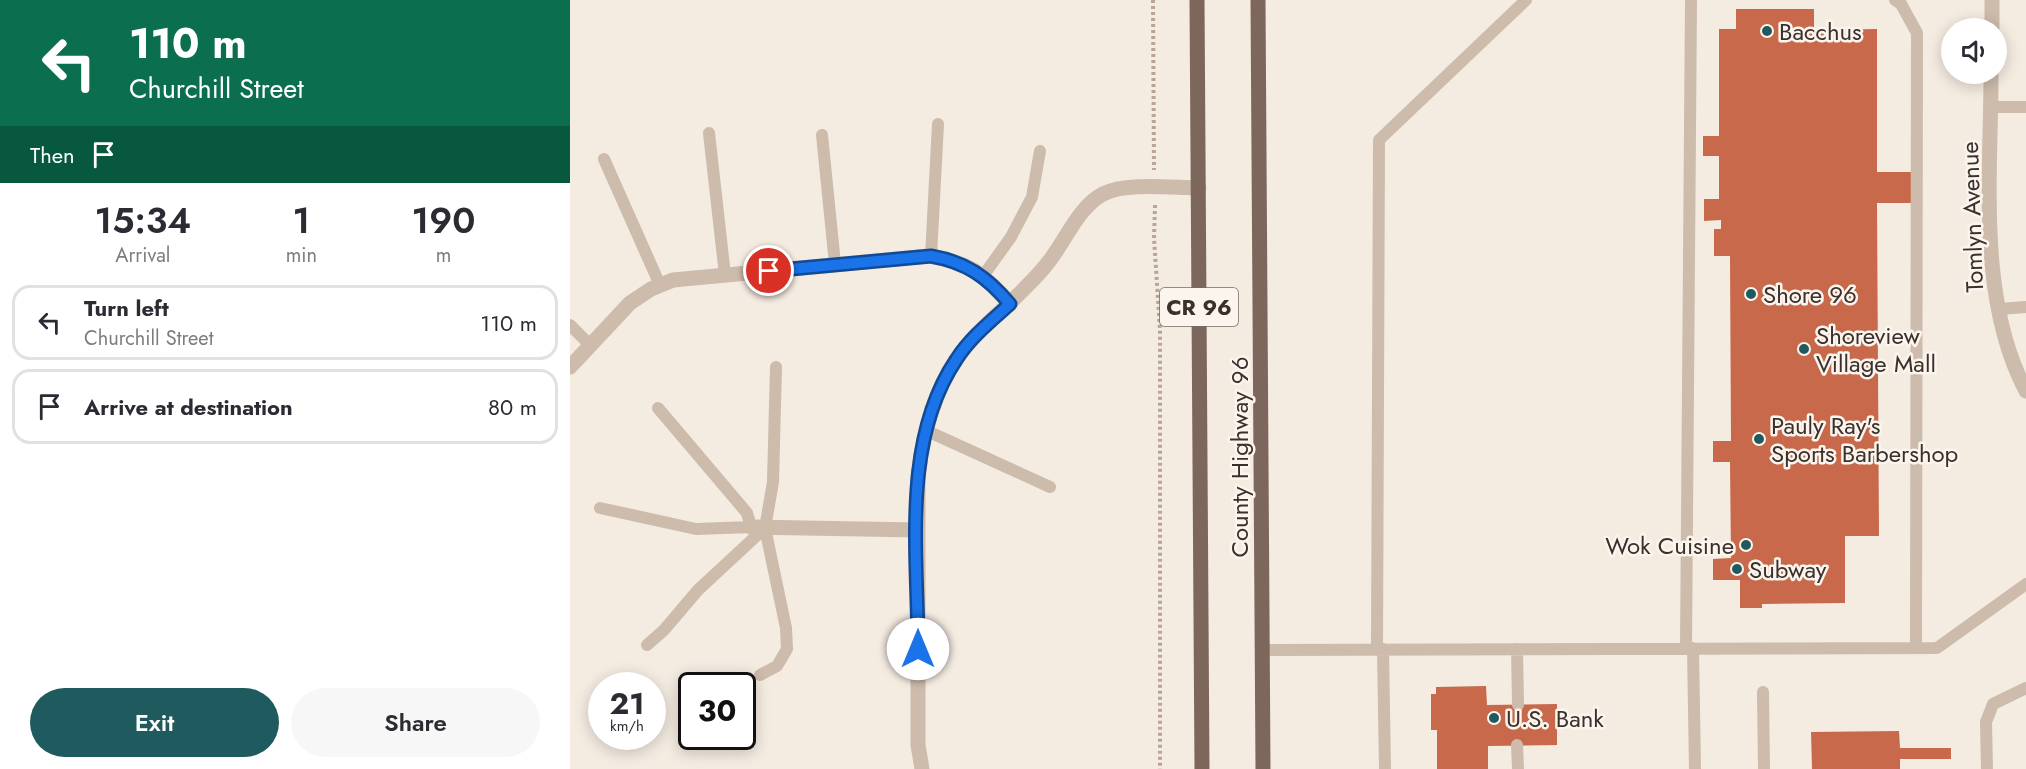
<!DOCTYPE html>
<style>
body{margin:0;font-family:Jost,sans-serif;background:#f7f7f7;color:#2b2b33;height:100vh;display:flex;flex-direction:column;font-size:22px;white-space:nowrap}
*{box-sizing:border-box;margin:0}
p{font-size:20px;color:#7c7c81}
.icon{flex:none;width:33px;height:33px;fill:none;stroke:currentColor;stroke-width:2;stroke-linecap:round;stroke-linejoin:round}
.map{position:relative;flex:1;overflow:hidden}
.sheet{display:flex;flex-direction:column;background:#fff;width:570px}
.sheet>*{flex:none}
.guide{background:#0b6e4f;color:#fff;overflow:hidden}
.controls{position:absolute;left:1371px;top:18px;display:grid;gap:12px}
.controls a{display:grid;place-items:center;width:66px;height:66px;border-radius:50%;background:#fff;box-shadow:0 3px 15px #0003;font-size:30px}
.speed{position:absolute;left:18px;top:672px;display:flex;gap:12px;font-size:30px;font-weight:700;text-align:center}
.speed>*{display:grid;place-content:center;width:78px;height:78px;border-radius:50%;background:#fff;box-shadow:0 3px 15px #0003;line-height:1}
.speed small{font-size:15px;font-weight:400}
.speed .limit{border:3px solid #111;border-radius:9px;background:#fff;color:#111}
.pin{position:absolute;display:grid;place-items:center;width:51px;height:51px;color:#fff;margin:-26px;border:3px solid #fff;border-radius:50%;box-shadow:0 2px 6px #0007}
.me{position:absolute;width:66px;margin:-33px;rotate:0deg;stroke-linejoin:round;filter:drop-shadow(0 0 4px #0008)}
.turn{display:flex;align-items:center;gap:21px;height:126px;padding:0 30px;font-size:27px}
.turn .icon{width:78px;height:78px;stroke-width:2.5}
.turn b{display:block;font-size:42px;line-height:51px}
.then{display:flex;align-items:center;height:57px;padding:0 30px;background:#0003;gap:12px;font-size:22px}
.eta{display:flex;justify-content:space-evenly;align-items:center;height:102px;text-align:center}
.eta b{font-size:36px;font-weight:600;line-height:42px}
.cta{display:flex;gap:12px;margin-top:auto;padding:12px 30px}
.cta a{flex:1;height:69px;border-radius:36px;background:#1f5a5e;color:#fff;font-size:24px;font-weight:600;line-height:69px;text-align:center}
.cta a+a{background:#f7f7f7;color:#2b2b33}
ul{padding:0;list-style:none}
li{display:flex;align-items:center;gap:18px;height:75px;margin:0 12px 9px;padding:0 18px;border:3px solid #e1e1e2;border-radius:18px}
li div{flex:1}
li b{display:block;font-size:22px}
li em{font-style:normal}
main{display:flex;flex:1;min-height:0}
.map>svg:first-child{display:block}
</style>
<main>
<section class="sheet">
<div class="guide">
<div class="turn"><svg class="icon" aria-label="left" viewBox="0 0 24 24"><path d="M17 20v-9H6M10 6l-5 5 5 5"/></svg><div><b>110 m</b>Churchill Street</div></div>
<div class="then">Then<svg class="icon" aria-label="arrive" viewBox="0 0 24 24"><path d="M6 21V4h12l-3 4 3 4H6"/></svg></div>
</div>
<div class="eta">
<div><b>15:34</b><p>Arrival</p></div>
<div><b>1</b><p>min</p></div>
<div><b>190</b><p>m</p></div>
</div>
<ul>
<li><svg class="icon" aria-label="left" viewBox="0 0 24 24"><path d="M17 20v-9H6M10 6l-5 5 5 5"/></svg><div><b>Turn left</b><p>Churchill Street</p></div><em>110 m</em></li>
<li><svg class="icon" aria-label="arrive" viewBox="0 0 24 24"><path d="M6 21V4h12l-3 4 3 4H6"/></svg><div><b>Arrive at destination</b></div><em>80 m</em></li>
</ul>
<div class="cta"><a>Exit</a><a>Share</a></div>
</section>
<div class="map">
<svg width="1456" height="769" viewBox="0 0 1456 769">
<rect width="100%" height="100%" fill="#f4ebe1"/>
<!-- building -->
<path fill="#c8694b" d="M1166 9H1244V30L1307 29V172H1344V203H1307L1309 536H1275V603L1192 604V608H1170V580H1143V559L1161 558 1160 462H1143V441H1161L1160 256H1144V229H1151V220L1134 221V199H1149V156H1133V136H1149V29H1166Z
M916 686 917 705 987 704V745L918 746V769H867V730H861V694H866V687Z
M1329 731 1330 748H1381V759H1330V769H1242L1241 732Z"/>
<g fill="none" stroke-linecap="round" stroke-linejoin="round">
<!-- path -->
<path stroke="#b9a596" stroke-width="4" stroke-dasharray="3 3" stroke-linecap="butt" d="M583 0 584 170
M585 205 584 238 590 330V769"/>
<!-- lane -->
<path stroke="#cdbbac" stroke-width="12" d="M1325 0 1331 4 1347 33 1346 648
M1421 107H1456
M139 133 155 275
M252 135 265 264
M34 159 90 285
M361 256 368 124
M413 276 441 237 462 197 470 151
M1429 309 1456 307
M0 325 21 346
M355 430 480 487
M30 508 126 529 181 527 177 513 88 408
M77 645 94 630 128 590 195 528
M1116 648 1121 0
M1123 648 1125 769
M807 649 809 140 956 0
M813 649 815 769
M947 649 948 705
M693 650 1367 648 1456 584
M190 675 207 666 217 649 216 628 195 528 203 482 206 367
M1193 692 1194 769
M947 745 948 769
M1417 769 1416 722 1423 704 1456 688"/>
<!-- street -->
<path stroke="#cdbbac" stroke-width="15" d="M1422 28V0
M1421 74C1421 175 1407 299 1456 391
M0 367 60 303 81 289 103 280 359 256C398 262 415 274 439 304
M181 527 348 530
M352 769 348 745V477C354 424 369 371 409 332 432 309 456 290 477 264 495 242 508 207 533 194 556 182 603 188 629 188"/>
<!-- primary -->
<path stroke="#7d675c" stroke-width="15" d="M627 0 632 769
M688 0 693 769"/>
</g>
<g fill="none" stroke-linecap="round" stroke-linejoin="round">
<!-- route casing -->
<g stroke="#114b97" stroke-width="15">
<path id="route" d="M199 271 361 256C396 262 417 277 440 304 420 322 400 338 386 360 331 442 348 555 348 649"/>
</g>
<!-- route -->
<use href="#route" stroke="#1a73e8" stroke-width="10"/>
</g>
<!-- markers -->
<g fill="#1f5a5e" stroke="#fbf5ee" stroke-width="2">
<circle cx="1197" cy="31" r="6"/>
<circle cx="1181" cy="294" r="6"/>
<circle cx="1234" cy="349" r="6"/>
<circle cx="1189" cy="439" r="6"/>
<circle cx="1176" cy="545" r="6"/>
<circle cx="1167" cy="569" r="6"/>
<circle cx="924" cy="718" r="6"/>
</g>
<g text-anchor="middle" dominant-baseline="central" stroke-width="5" stroke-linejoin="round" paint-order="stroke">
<!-- shield labels -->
<rect fill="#fbf5ee" stroke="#756b66" stroke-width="1.5" x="590" y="288" width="78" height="38" rx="4.5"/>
<g font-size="22" font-weight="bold" fill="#3b302b">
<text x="629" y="307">CR 96</text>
</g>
<!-- poi labels -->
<g font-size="24" fill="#3b302b" stroke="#fbf5ee" text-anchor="start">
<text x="1209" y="31">Bacchus</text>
<text x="1193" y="294">Shore 96</text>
<text x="1246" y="335">Shoreview<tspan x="1246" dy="28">Village Mall</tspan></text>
<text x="1201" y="425">Pauly Ray's<tspan x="1201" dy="28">Sports Barbershop</tspan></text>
<text x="1164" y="545" text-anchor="end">Wok Cuisine</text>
<text x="1179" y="569">Subway</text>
<text x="936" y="718">U.S. Bank</text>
</g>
<!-- street labels -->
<g font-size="24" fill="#3b302b" stroke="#fbf5ee">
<text transform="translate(1402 217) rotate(-92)">Tomlyn Avenue</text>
<text transform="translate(669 457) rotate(-90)">County Highway 96</text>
</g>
</g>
</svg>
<div class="controls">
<a><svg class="icon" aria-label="sound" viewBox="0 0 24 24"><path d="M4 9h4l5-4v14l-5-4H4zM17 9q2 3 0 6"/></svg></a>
</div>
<div class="speed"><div>21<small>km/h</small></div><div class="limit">30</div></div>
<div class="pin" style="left:199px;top:271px;background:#d93025"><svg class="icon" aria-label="arrive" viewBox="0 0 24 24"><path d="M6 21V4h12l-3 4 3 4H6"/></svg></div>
<svg class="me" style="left:348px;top:649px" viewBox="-20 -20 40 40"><circle r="19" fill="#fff"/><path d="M0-13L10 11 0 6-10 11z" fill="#1a73e8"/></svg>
</div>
</main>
